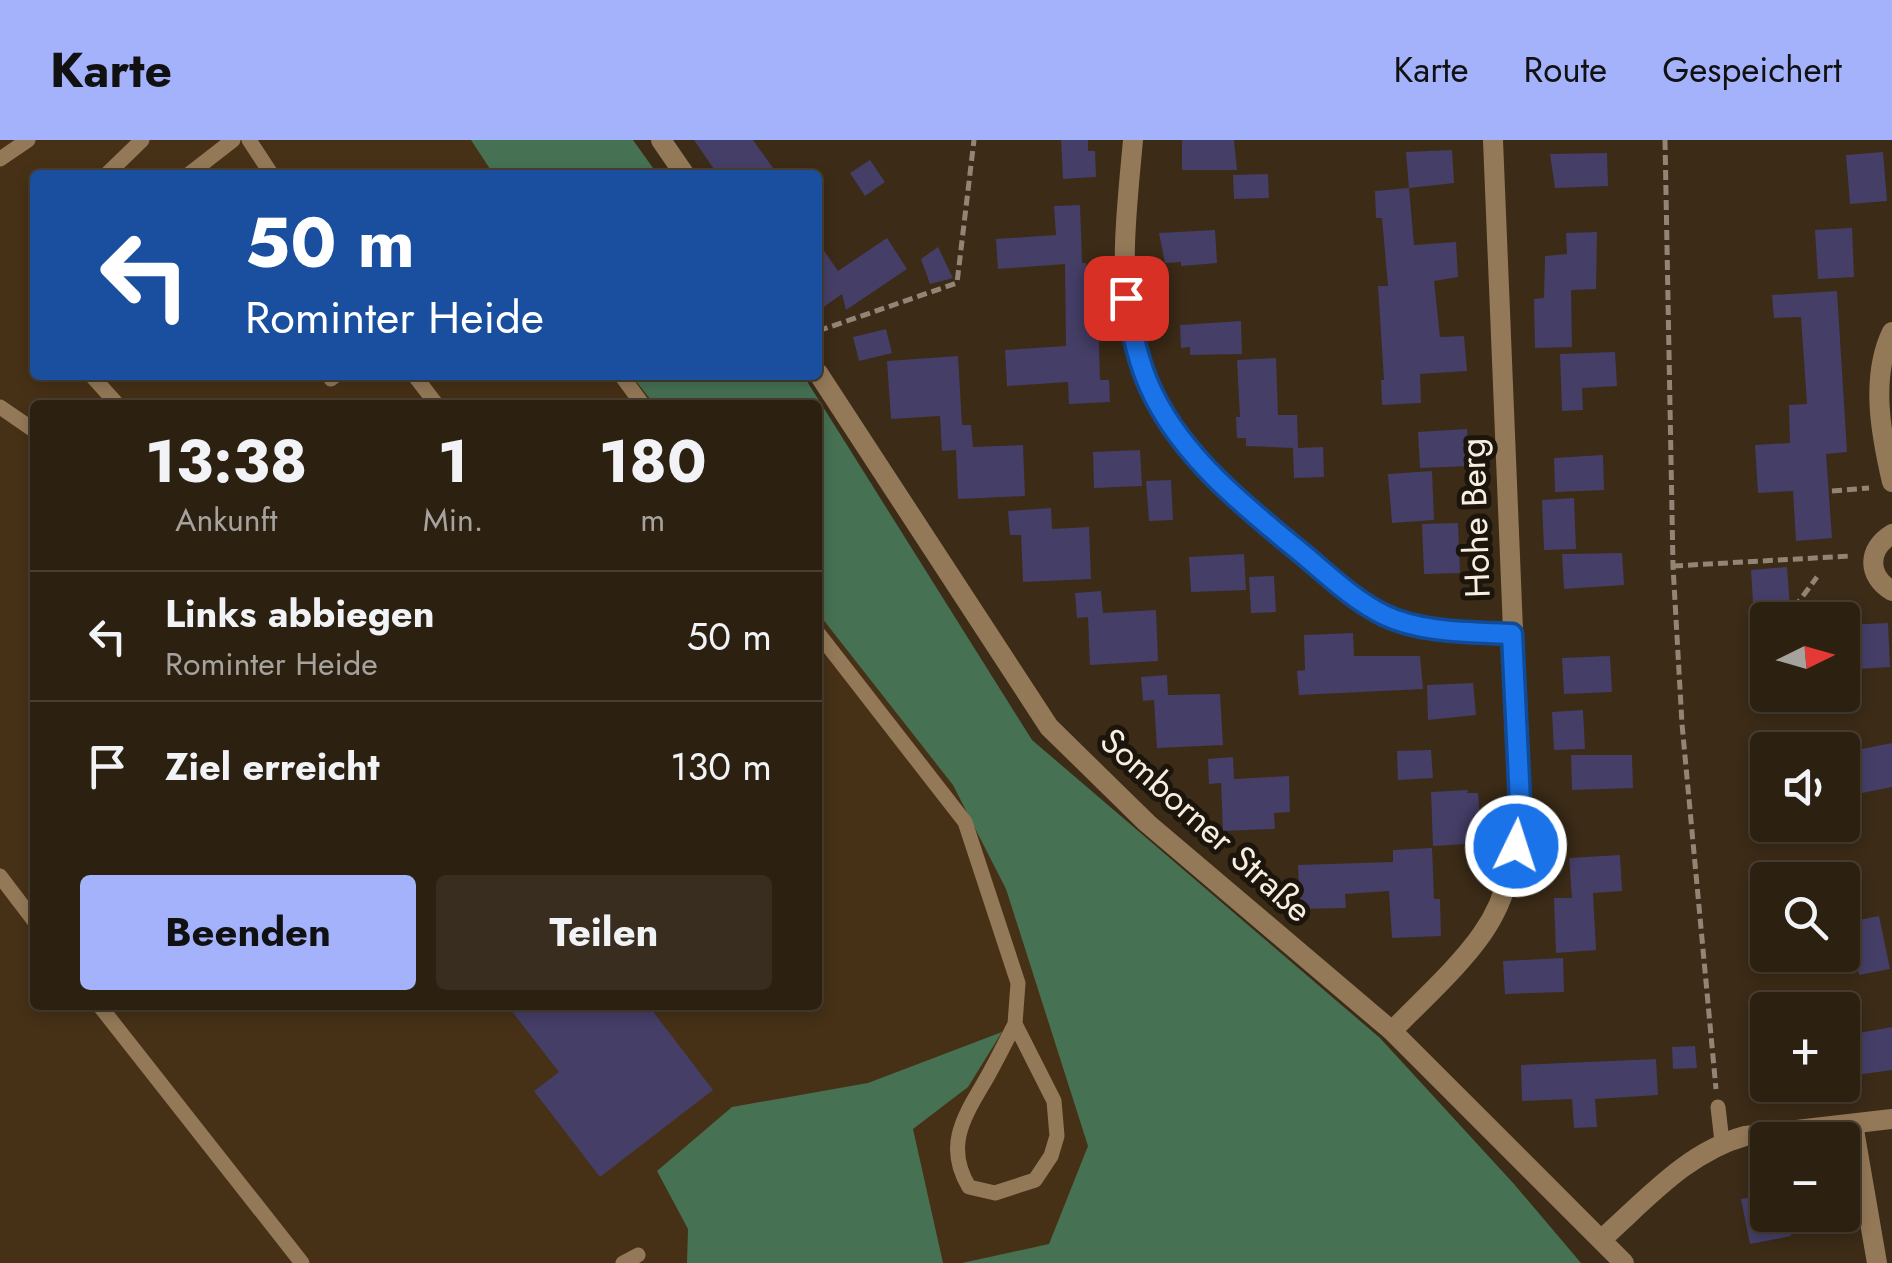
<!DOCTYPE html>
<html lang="de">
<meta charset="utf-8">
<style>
body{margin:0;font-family:Jost,sans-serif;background:#382d1f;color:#f1f3f6;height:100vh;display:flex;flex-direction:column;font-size:38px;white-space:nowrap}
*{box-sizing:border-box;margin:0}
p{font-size:32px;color:#a6a39f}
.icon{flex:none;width:55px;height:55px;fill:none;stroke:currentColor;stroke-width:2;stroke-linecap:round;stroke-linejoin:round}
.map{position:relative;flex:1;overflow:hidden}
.side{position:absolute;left:30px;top:260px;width:792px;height:610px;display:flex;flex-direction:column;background:#2c2011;border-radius:10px;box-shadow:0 5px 15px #0003,0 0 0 2px #483e31}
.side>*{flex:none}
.banner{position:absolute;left:30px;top:30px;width:792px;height:210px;border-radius:10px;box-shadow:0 5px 15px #0003,0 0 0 2px #483e31;background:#1a4fa0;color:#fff;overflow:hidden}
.needle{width:65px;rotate:85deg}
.fabs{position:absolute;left:1750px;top:462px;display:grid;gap:20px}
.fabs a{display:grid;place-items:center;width:110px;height:110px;border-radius:10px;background:#2c2011;box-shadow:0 5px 15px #0003,0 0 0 2px #483e31;font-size:50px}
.pin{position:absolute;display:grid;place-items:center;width:85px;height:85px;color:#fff;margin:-42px;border-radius:20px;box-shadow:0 5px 15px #0006}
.me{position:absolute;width:110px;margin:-55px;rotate:4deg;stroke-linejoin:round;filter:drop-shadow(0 0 8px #0008)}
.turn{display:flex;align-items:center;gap:35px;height:210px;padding:0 50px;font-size:45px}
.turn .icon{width:130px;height:130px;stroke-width:2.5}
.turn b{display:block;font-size:70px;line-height:85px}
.eta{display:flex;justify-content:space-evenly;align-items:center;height:170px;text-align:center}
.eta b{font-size:60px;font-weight:700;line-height:70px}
.cta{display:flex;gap:20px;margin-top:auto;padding:20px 50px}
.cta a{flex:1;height:115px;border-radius:10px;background:#a4b2fc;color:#111;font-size:40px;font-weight:700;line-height:115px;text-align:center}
.cta a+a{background:#382d1f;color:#f1f3f6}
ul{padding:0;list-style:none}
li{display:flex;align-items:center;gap:30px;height:130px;padding:0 50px;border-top:2px solid #483e31}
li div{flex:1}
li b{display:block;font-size:38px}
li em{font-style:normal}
header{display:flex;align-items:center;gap:60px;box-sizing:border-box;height:140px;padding:0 50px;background:#a4b2fc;color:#111}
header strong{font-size:48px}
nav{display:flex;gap:55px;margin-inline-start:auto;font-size:35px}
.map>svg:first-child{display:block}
</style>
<header>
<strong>Karte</strong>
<nav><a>Karte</a><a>Route</a><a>Gespeichert</a></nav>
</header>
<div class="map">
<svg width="1892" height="1123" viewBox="0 0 1892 1123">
<rect width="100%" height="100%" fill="#3b2b17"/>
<!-- built -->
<path fill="#463117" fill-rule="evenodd" d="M0 0H633L658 35H35V235H803L1032 600 1380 898 1514 1044 1581 1123H0ZM35 265H818V865H35Z"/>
<!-- forest -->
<path fill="#467153" d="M471 0H633L658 35H494Z
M631 235H803L1032 600 1380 898 1514 1044 1581 1123H962L1049 1104 1088 1006 1006 749 953 645 818 473V265H655Z
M1002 892 968 947 913 989 943 1123H687L688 1089 657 1031 732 967 868 943Z"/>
<!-- building -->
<path fill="#453e67" d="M694 0H753L778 35H718Z
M1061 0H1088V11H1095L1096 37 1063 39Z
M1182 0H1234L1237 30H1182Z
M1452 10 1454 43 1409 48 1406 12Z
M1883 12 1887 61 1850 64 1846 15Z
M1607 13 1608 46 1555 48 1550 14Z
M870 20 885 42 865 56 850 33Z
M1268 34 1269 58 1234 59 1233 35Z
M1409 48 1414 105 1456 102 1458 137 1434 141 1440 197 1464 196 1467 231 1420 234 1421 263 1382 265 1381 240H1384L1378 146H1388L1382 78H1376L1375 51Z
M1080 65 1082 123H1086L1090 176 1098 175 1100 240H1109L1110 262 1069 264 1068 242 1007 246 1005 210 1066 206 1065 124 998 129 996 99 1056 95 1054 66Z
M1852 88 1854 137 1818 139 1815 90Z
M1215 90 1217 123 1181 126V122L1165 123 1159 93Z
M1597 92 1596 149 1571 150 1572 207 1535 208 1534 159 1544 158 1545 116 1567 114 1566 93Z
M887 98 907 129 846 170 842 154 818 171V102L838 131Z
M938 107 953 138 930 144 921 119Z
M1837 151 1847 312 1826 314 1832 398 1796 401 1793 351 1758 353 1755 305 1790 303 1789 265 1807 264 1801 177 1774 178 1772 155Z
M1241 181 1242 214 1190 215V207L1181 208 1180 185Z
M886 189 892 213 859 221 853 197Z
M1615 212 1617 246 1582 248 1583 270 1562 271 1560 214Z
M958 216 962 285H971L973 307 1023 305 1025 356 958 359 956 310 942 311 940 276 891 279 887 221Z
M1276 218 1278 275H1297L1298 308 1323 307 1324 337 1294 338 1293 308 1246 306V298H1237L1236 277H1240L1237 220Z
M1467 289 1469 326 1420 328 1418 292Z
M1140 310 1142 346 1094 348 1093 312Z
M1603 315 1604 350 1555 352 1554 318Z
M1432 331 1434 380 1392 383 1388 334Z
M1171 340 1173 380 1149 381 1146 341Z
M1574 358 1576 409 1544 410 1542 360Z
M1051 368 1052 389 1089 387 1091 439 1023 442 1021 395H1010L1008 371Z
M1458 383 1460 433 1424 434 1422 384Z
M1622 413 1624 445 1564 449 1562 414Z
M1244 414 1246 450 1191 452 1189 417Z
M1787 427 1791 480H1754L1751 430Z
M1274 436 1276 472 1251 473 1249 437Z
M1101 451 1103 473 1156 470 1158 521 1090 525 1088 477 1077 478 1075 453Z
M1888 483 1890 527 1842 530V485Z
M1353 493 1354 516H1420L1423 549 1299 555 1297 531 1305 530 1304 495Z
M1610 516 1612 552 1564 554 1562 518Z
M1167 535 1168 555 1220 554 1223 605 1157 608 1154 560 1143 561 1141 537Z
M1473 543 1476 575 1428 580 1427 545Z
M1583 570 1585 609 1554 610 1552 572Z
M1892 603V647L1842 657V613Z
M1431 610 1433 638 1398 640 1397 611Z
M1571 615H1632L1633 648 1572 650Z
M1233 617 1234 639 1289 636 1290 672 1274 673 1275 689 1223 691 1221 643 1209 644 1208 619Z
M1468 650 1467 653H1478L1482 703 1433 706 1431 652Z
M1432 708 1434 759H1440L1441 796 1392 798 1389 751 1345 754 1346 768 1300 769 1298 725 1393 722V710Z
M1620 715 1622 751 1593 753 1596 810 1556 813 1554 758H1572L1569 718Z
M1879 776 1890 829 1859 835 1849 782Z
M1563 818 1564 852 1505 854 1503 821Z
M507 865H648L713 950 600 1037 534 951 559 932Z
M1892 887V930L1856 935 1848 895Z
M1695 906 1697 928 1673 929 1672 907Z
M1656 919 1658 955 1595 959 1597 987 1574 988 1572 959 1522 961 1521 925Z
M1768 1055V1075H1787L1791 1096 1750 1104 1741 1059Z"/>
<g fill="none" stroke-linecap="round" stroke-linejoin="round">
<!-- path -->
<path stroke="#938575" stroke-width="5" stroke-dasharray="10 5" stroke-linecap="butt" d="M1665 0 1673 426 1682 584 1716 949
M818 191 957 143 974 0
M1832 351 1869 348
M1673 426 1850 416
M1794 468 1817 437"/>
<!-- lane -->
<path stroke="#947958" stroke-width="15" d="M249 0 272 35
M0 19 28 0
M106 35 142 0
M188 35 233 0
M91 235 118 265
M414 235 437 265
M621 235 643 265
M331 239 336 235
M0 267 35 291
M818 493 965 682 1018 843 1015 884 1054 961 1057 996 1051 1016 1035 1040 995 1053 969 1047C946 1009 961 981 982 946 994 926 1004 905 1015 884
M0 736 35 782
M99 865 302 1123
M1718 967 1722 1002
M623 1123 638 1115"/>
<!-- street -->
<path stroke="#947958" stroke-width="20" d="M661 0 685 35
M1133 0C1127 69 1117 137 1135 205 1158 296 1236 358 1305 416 1330 437 1354 460 1384 475 1422 493 1471 492 1512 493
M1892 192C1870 237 1881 295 1892 342
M818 233 1049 587 1147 683 1392 891 1624 1123
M1892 394C1867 409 1867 436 1892 451
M1392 891C1420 862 1460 826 1482 794 1510 755 1516 708 1520 662L1493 0
M1853 984 1877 1123
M1602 1099C1646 1060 1687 1012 1745 996L1892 979"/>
</g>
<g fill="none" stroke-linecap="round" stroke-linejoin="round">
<!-- route casing -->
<g stroke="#114b97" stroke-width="25">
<path id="route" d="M1126 158C1132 191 1138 224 1153 254 1185 320 1249 370 1304 415 1330 437 1354 460 1384 475 1421 493 1472 492 1512 494L1520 662 1516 706"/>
</g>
<!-- route -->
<use href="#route" stroke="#1a73e8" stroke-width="18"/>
</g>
<g text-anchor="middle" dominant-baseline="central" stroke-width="10" stroke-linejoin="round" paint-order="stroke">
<!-- street labels -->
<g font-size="35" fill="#f8ede1" stroke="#1c150c">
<text transform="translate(1475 378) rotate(-92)">Hohe Berg</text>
<text transform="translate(1206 685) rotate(42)">Somborner Straße</text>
</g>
</g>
</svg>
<div class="fabs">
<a><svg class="needle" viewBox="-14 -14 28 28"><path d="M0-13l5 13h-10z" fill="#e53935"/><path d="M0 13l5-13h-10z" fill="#a6a39f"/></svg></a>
<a><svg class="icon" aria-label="sound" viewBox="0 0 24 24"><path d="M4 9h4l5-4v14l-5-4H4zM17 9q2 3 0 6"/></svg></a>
<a><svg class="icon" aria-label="search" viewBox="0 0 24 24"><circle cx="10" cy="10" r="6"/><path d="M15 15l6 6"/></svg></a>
<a>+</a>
<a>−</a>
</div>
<div class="pin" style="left:1126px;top:158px;background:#d93025"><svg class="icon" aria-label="arrive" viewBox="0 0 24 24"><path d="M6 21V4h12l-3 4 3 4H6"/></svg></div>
<svg class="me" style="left:1516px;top:706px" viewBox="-20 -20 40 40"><circle r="17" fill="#1a73e8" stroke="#fff" stroke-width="3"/><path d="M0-11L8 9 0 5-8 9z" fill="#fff"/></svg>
<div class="banner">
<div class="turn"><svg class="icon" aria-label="left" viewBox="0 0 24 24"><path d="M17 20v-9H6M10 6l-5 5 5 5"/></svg><div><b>50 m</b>Rominter Heide</div></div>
</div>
<section class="side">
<div class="eta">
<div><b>13:38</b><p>Ankunft</p></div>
<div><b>1</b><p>Min.</p></div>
<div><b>180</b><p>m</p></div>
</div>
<ul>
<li><svg class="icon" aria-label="left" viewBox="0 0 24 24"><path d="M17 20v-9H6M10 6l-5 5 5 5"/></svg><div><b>Links abbiegen</b><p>Rominter Heide</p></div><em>50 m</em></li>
<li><svg class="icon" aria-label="arrive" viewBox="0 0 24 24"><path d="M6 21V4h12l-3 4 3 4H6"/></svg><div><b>Ziel erreicht</b></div><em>130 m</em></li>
</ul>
<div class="cta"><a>Beenden</a><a>Teilen</a></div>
</section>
</div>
